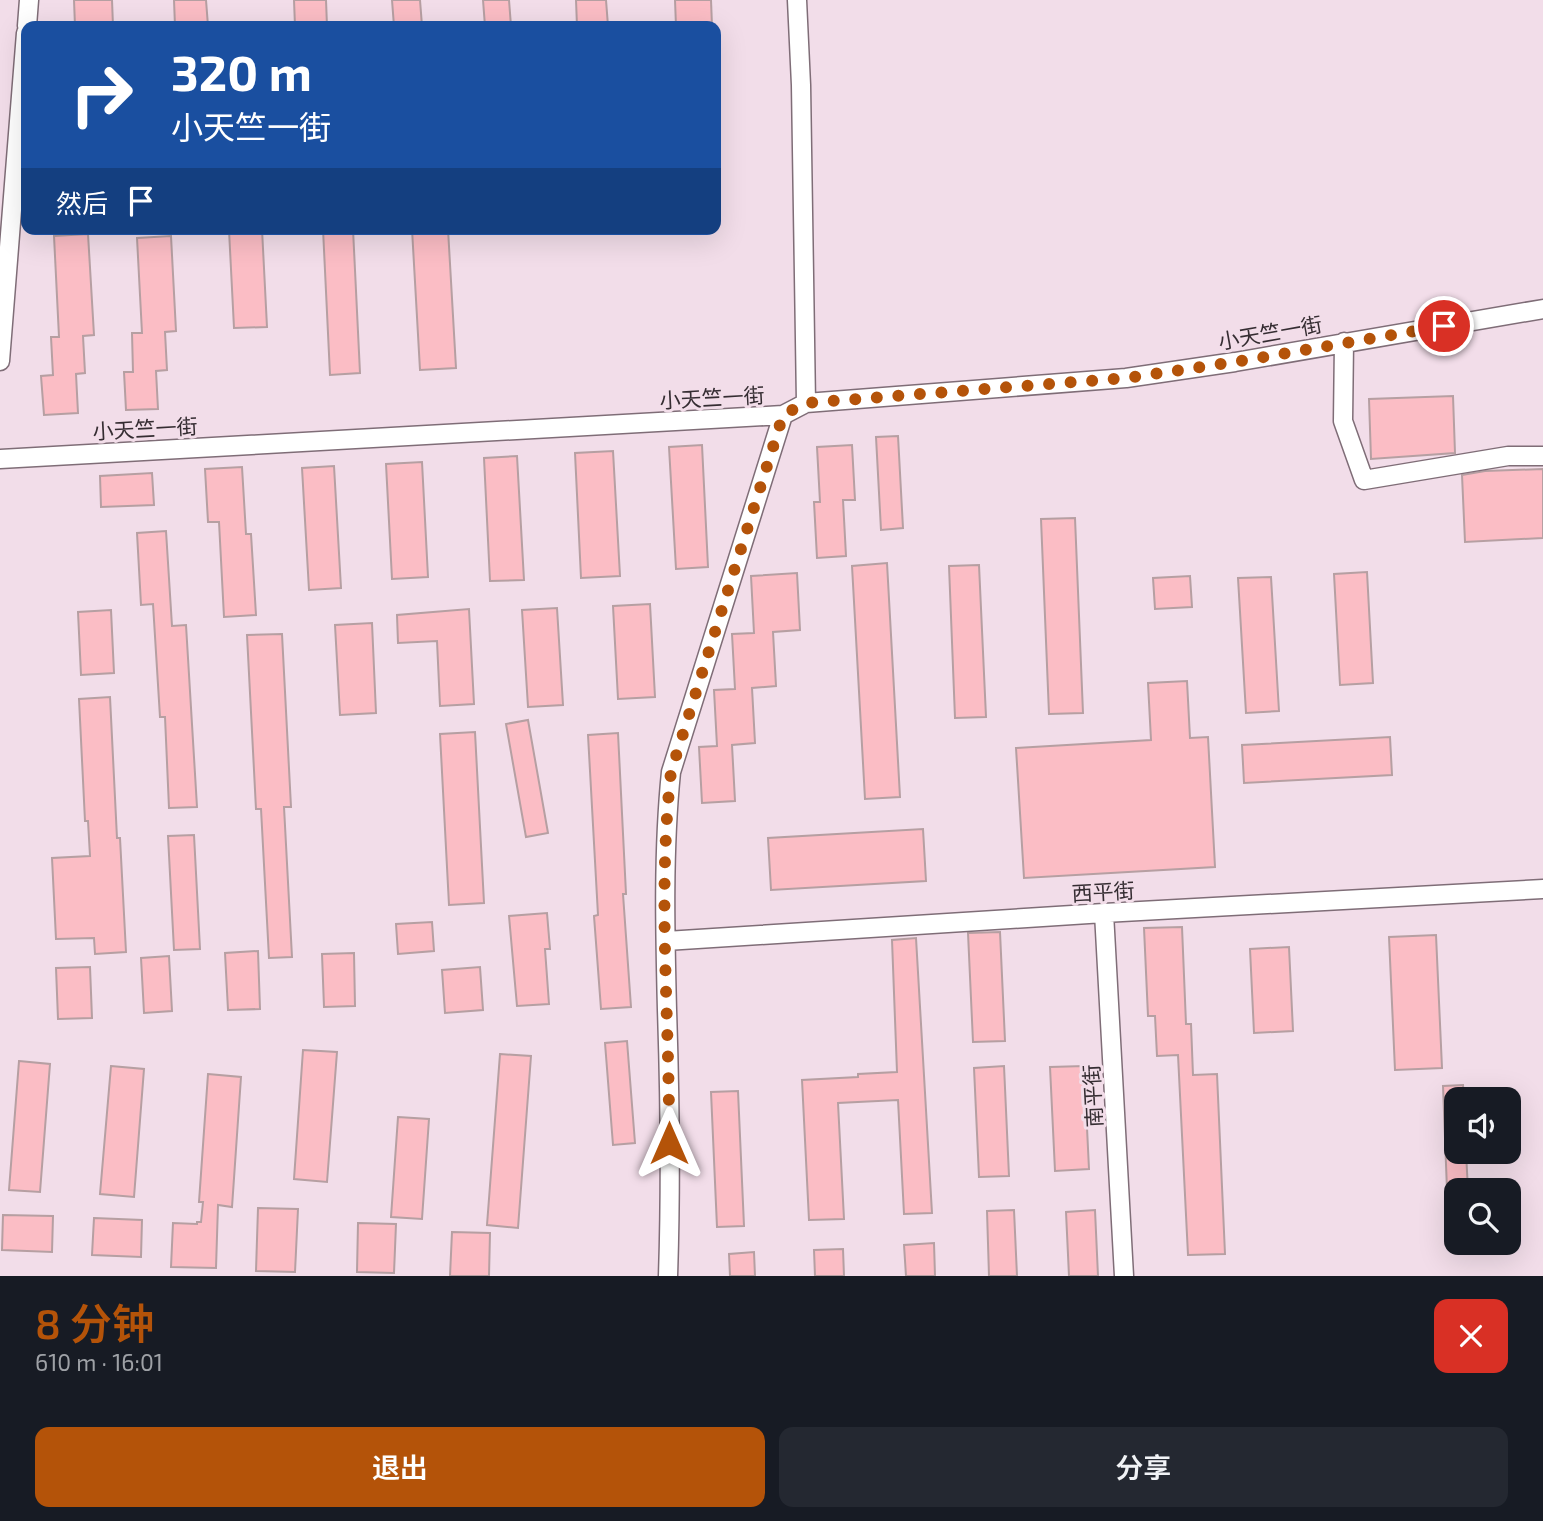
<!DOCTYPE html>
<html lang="zh">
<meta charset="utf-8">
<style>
body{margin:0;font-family:"Exo 2","Noto Sans SC",sans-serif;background:#242831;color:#f1f3f6;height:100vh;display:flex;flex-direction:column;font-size:26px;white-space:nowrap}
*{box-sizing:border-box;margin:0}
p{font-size:23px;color:#9ea1a6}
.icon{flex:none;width:38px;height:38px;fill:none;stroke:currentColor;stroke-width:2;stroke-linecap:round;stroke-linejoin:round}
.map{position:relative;height:1276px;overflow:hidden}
.drawer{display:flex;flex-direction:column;background:#171b24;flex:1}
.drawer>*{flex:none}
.top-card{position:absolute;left:21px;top:21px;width:700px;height:214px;border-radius:14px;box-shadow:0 7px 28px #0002;background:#1a4fa0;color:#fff;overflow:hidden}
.buttons{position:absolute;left:1444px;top:1087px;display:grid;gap:14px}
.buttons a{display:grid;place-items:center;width:77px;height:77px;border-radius:14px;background:#171b24;box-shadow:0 7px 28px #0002;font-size:35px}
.pin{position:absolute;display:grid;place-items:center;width:60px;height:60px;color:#fff;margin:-30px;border:4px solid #fff;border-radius:50%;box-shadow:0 2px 7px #0007}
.me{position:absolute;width:77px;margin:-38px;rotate:0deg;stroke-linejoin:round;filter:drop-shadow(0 0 5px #0008)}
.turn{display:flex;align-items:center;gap:24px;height:147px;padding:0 35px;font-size:32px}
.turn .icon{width:91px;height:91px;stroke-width:2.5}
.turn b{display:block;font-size:49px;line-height:60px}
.then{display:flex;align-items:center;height:66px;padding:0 35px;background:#0003;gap:14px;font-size:26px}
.round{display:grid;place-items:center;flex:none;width:74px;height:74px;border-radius:14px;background:#242831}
.head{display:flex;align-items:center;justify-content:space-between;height:119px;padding:0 35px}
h1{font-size:42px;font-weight:600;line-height:52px;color:#b45309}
.primary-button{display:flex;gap:14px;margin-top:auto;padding:14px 35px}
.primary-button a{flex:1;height:80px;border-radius:14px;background:#b45309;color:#fff;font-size:28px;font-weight:600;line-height:80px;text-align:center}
.primary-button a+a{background:#242831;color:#f1f3f6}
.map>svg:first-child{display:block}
</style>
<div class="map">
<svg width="1543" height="1276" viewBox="0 0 1543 1276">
<rect width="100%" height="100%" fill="#f2dde9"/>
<!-- building -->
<path fill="#fbbdc5" stroke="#b69fa2" stroke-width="2" d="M74 0H112L113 26H75Z
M174 0H206L208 26H175Z
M294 0H326L327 26H295Z
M392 0H420L422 26H394Z
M483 0H509L511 26H485Z
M576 0H606L608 26H577Z
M675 0H711L712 26H676Z
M236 229H262L267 327 234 328 229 230Z
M323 229H353L360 373 330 375Z
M412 229H448L456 368 420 370Z
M88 234 94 335 83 336 85 373 76 374 78 413 44 415 41 376 53 375 51 337H59L54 236Z
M171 236 176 331 165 332 167 370 156 371 158 409 126 410 124 372H133L132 333H142L137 238Z
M1453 396 1455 453 1371 459 1369 399Z
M898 436 903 528 881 530 876 437Z
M702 445 708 567 676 569 669 447Z
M852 445 855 500H843L846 556 817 558 814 502H820L817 447Z
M613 451 620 576 581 578 575 453Z
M517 456 524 580 490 581 484 458Z
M422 462 428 577 392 579 386 464Z
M334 466 341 588 309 590 302 468Z
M242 467 246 534H251L256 615 224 617 219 522H208L205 469Z
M1543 469V538L1465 542 1462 475 1485 471Z
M152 473 154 505 101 507 100 476Z
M1075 518 1083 713 1049 714 1041 519Z
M166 531 172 626 186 625 197 807 169 808 165 717H160L153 604 141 605 137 533Z
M887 563 900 797 865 799 852 566Z
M979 565 986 717 955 718 949 566Z
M1367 572 1373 683 1340 685 1334 574Z
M797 573 800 630 773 632 776 686 752 688 755 743 732 745 735 801 702 803 699 747 717 746 714 690 735 689 732 634 754 633 751 576Z
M1190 576 1192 607 1155 609 1153 578Z
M1271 577 1279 711 1246 713 1238 578Z
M650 604 655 697 618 699 613 606Z
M557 608 563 705 528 707 522 610Z
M469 609 474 704 440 706 437 641 398 643 397 615Z
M111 610 114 673 81 675 78 612Z
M372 623 376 713 340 715 335 625Z
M282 634 291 807H284L292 957 269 958 261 809H256L247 635Z
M1187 681 1190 738 1208 737 1215 867 1024 878 1016 748 1151 740 1148 683Z
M110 697 117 838H120L126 952 95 954 94 938 56 939 52 858 90 856 88 821H85L79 699Z
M528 720 548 833 526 837 506 724Z
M475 732 484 903 449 905 440 734Z
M618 733 626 894H623L631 1007 601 1009 594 916 598 915 588 735Z
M1390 737 1392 775 1244 783 1242 745Z
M923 829 926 881 771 890 768 838Z
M194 835 200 949 174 950 168 836Z
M547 913 550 949H545L549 1004 517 1006 509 916Z
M432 922 434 951 398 954 396 924Z
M1182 927 1186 1024H1191L1193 1075 1217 1074 1225 1254 1188 1255 1178 1055 1157 1056 1155 1016H1148L1144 928Z
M1000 932 1005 1041 973 1042 968 933Z
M1436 935 1442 1068 1395 1070 1389 937Z
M916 938 932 1213 904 1214 898 1100 838 1103 844 1219 809 1220 802 1080 858 1077V1074L897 1072 892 940Z
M1289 947 1293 1031 1254 1033 1250 949Z
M258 951 260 1009 228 1010 225 953Z
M354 953 355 1006 324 1007 322 954Z
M169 956 172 1011 144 1013 141 958Z
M90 967 92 1018 58 1019 56 968Z
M480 967 483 1010 445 1013 442 970Z
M627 1041 635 1143 613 1145 605 1043Z
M303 1050 337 1052 327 1182 294 1179Z
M500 1054 531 1056 518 1228 487 1225Z
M19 1061 50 1064 40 1192 9 1190Z
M111 1066 144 1069 134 1197 100 1194Z
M1004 1066 1009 1176 979 1177 974 1068Z
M1084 1066 1089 1169 1055 1171 1050 1067Z
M208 1074 241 1077 232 1207 218 1205 216 1268 171 1267 173 1223 197 1224V1222H201L203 1202H199Z
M1463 1085 1464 1099H1456V1152H1466L1468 1190H1447L1443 1086Z
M738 1091 744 1226 717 1227 711 1092Z
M398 1117 429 1119 422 1219 391 1217Z
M258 1208 298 1209 295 1272 256 1271Z
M1014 1210 1017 1276H989L987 1211Z
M1095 1210 1098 1276H1069L1066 1212Z
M3 1215 53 1216 52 1252 2 1250Z
M94 1218 142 1220 141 1257 92 1255Z
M358 1223 396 1224 394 1273 357 1272Z
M452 1232 490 1233 489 1276H450Z
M934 1243 935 1276H906L904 1245Z
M843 1249 844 1276H815L814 1250Z
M754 1252 755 1276H730L729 1254Z"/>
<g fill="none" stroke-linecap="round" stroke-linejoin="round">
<!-- minor casing -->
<g stroke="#7f6d77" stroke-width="21">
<path id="minor" d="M797 0 801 85 806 403
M27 26 29 0
M1344 342 1343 421 1364 480 1508 456H1543
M0 361 26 33
M0 459 783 415 806 403 1126 378 1235 362 1543 309
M1104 913 1124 1276
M666 941 1104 913 1543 889
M668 1276C671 1188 670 1099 667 1010 665 931 663 851 671 772L783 415"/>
</g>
<!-- minor -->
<use href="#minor" stroke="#fff" stroke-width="18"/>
</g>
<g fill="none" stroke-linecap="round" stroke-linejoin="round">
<!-- route -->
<path stroke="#b45309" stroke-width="12" stroke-dasharray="0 21.6" d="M669 1143C670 1019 657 894 671 772L783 415 806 403 1126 378 1235 362 1444 326"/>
</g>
<g text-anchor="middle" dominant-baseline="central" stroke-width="6" stroke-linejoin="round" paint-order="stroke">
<!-- street labels -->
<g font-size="21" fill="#352d32" stroke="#f2dde9">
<text transform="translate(1270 332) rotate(-10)">小天竺一街</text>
<text transform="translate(712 397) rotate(-3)">小天竺一街</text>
<text transform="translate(145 428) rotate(-3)">小天竺一街</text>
<text transform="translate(1103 891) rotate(-3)">西平街</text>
<text transform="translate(1092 1096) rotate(-93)">南平街</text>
</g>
</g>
</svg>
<div class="buttons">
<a><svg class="icon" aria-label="sound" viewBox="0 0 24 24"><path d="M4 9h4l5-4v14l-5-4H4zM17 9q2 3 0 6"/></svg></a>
<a><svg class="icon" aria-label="search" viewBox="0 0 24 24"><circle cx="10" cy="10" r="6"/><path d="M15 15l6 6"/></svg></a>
</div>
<div class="pin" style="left:1444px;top:326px;background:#d93025"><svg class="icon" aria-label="arrive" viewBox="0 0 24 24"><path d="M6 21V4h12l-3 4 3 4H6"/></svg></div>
<svg class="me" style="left:669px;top:1143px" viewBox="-20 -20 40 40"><path d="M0-17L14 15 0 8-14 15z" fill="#b45309" stroke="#fff" stroke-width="4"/></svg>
<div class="top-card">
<div class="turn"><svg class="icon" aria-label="right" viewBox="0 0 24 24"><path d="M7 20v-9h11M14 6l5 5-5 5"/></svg><div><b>320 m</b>小天竺一街</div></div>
<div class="then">然后<svg class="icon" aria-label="arrive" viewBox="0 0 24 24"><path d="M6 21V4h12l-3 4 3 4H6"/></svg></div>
</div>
</div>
<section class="drawer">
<div class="head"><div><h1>8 分钟</h1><p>610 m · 16:01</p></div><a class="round" style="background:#d93025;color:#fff"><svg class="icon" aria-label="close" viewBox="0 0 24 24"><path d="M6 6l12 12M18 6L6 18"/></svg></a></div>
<div class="primary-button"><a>退出</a><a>分享</a></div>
</section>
